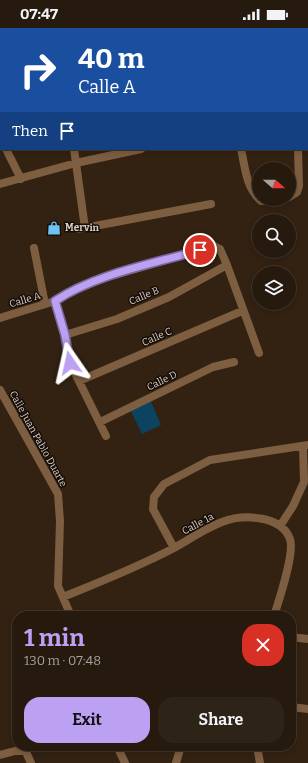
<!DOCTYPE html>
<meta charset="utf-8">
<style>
body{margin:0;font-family:Bitter,serif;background:#2e2317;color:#f1f3f6;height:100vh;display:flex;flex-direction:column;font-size:15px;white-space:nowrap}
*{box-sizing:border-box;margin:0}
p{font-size:13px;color:#a4a19e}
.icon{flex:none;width:22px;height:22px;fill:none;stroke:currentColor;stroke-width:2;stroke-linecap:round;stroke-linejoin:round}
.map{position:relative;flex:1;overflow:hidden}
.side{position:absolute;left:12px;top:583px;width:284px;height:140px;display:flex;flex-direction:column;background:#261a0e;border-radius:16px;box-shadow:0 2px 6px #0003,0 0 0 1px #42382e}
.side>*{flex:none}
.banner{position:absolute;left:0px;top:0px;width:308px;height:122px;box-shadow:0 2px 6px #0003,0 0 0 1px #42382e;background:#1a4fa0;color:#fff;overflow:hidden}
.needle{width:26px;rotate:110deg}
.tools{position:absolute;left:252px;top:134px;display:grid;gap:8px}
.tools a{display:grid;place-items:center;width:44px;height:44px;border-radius:50%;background:#261a0e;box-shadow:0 2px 6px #0003,0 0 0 1px #42382e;font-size:20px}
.pin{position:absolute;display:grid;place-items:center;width:34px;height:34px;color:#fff;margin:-17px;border:2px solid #fff;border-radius:50%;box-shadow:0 1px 4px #0007}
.me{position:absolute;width:44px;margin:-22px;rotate:349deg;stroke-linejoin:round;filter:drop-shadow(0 0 3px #0008)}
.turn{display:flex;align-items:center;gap:14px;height:84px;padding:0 12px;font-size:18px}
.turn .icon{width:52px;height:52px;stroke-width:2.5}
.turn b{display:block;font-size:28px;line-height:34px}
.then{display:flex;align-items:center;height:38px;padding:0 12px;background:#0003;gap:8px;font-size:15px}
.round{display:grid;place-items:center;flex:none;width:42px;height:42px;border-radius:16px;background:#2e2317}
.headline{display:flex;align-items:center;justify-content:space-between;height:68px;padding:0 12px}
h1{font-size:24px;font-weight:700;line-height:30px;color:#bca0f2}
.primary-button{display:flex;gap:8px;margin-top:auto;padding:8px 12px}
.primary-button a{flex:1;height:46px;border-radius:16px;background:#bca0f2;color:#111;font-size:16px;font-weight:700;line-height:46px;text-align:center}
.primary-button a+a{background:#2e2317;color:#f1f3f6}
.status{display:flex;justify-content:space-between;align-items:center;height:28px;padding:0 20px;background:#261a0e;direction:ltr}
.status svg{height:11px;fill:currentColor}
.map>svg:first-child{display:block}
</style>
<div class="status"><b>07:47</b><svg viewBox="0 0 49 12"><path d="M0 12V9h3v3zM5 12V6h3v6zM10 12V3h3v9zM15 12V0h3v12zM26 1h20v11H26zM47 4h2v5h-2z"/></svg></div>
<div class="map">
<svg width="308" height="735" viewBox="0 0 308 735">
<rect width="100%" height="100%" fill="#332212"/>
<!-- building -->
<path fill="#0b4360" d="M150 371 161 397 142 406 130 381Z"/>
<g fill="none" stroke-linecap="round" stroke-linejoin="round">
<!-- minor -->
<path stroke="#7e5e40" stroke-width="8" d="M227 0 228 1
M42 1 45 0
M119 1 121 0
M0 18H1
M0 73 1 75
M0 91 1 89
M0 108 1 110
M6 121 21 151
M74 121 85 200
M241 121C245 139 246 160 261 173L284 171
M0 156 76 135 141 121
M289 169 297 164 299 158 298 121
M79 201 211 176
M34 220 45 276
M55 273 65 307 70 335 106 408
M0 290 55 273 66 266 101 251 214 218 220 221 227 237 259 325
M65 307 117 291 169 269 227 237
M79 353 242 283
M0 362 58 466 60 493 58 558 71 588
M100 394 213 339 234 334
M280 498 293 478 304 454 303 418
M174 520 153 481 154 469 164 456 210 432 308 417
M63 569C100 554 138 539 174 520 190 511 206 500 222 494 243 486 281 487 290 511 295 525 279 572 274 588
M291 609 308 611
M291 679 308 681
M117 718 125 735
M257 718 260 735
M0 727 19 722 26 724 31 735
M176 735 181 718"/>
</g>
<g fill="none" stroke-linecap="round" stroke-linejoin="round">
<!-- route casing -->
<g stroke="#7a689d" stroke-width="10">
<path id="route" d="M70 335 65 307 55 273C95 246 153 236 200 222"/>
</g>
<!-- route -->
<use href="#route" stroke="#bca0f2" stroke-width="7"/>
</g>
<!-- icons -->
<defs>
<g id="shop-bare" transform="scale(1.08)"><path d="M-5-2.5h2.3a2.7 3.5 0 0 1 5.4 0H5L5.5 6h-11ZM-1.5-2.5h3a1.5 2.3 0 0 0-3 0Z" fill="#6fc2f4" stroke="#150d07" stroke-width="2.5" paint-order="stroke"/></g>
</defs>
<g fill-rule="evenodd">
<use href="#shop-bare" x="54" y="200"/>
</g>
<g text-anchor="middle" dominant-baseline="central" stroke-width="3" stroke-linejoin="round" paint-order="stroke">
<!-- poi labels -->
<g font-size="10" font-weight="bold" fill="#dcd0c6" stroke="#150d07" text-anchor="start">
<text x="65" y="200">Mervin</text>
</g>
<!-- street labels -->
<g font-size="10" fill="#dcd0c6" stroke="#150d07">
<text transform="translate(144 268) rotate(-23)">Calle B</text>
<text transform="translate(25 272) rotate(-17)">Calle A</text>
<text transform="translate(157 309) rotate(-24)">Calle C</text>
<text transform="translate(162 353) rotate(-26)">Calle D</text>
<text transform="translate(38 411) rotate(61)">Calle Juan Pablo Duarte</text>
<text transform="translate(198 496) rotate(-28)">Calle 1a</text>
</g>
</g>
</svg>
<div class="tools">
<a><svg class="needle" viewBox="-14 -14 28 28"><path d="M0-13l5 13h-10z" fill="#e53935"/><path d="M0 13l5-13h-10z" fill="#a4a19e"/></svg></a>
<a><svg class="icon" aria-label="search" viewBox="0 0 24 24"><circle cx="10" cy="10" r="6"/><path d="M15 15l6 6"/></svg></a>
<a><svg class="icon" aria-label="layers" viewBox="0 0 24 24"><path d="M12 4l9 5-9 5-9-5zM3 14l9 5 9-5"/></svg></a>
</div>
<div class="pin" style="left:200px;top:222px;background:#d93025"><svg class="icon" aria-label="arrive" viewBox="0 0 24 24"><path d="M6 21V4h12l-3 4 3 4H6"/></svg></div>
<svg class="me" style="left:70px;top:335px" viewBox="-20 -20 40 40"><path d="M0-17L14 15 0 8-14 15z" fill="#bca0f2" stroke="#fff" stroke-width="4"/></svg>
<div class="banner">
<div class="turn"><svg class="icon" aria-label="right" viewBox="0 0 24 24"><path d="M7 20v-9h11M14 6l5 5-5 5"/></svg><div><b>40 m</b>Calle A</div></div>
<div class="then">Then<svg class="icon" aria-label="arrive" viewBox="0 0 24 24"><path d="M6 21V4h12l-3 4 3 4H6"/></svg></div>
</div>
<section class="side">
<div class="headline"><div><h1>1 min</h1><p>130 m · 07:48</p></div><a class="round" style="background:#d93025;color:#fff"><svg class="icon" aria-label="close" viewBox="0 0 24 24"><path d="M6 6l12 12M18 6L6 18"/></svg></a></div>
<div class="primary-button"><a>Exit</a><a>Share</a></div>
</section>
</div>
